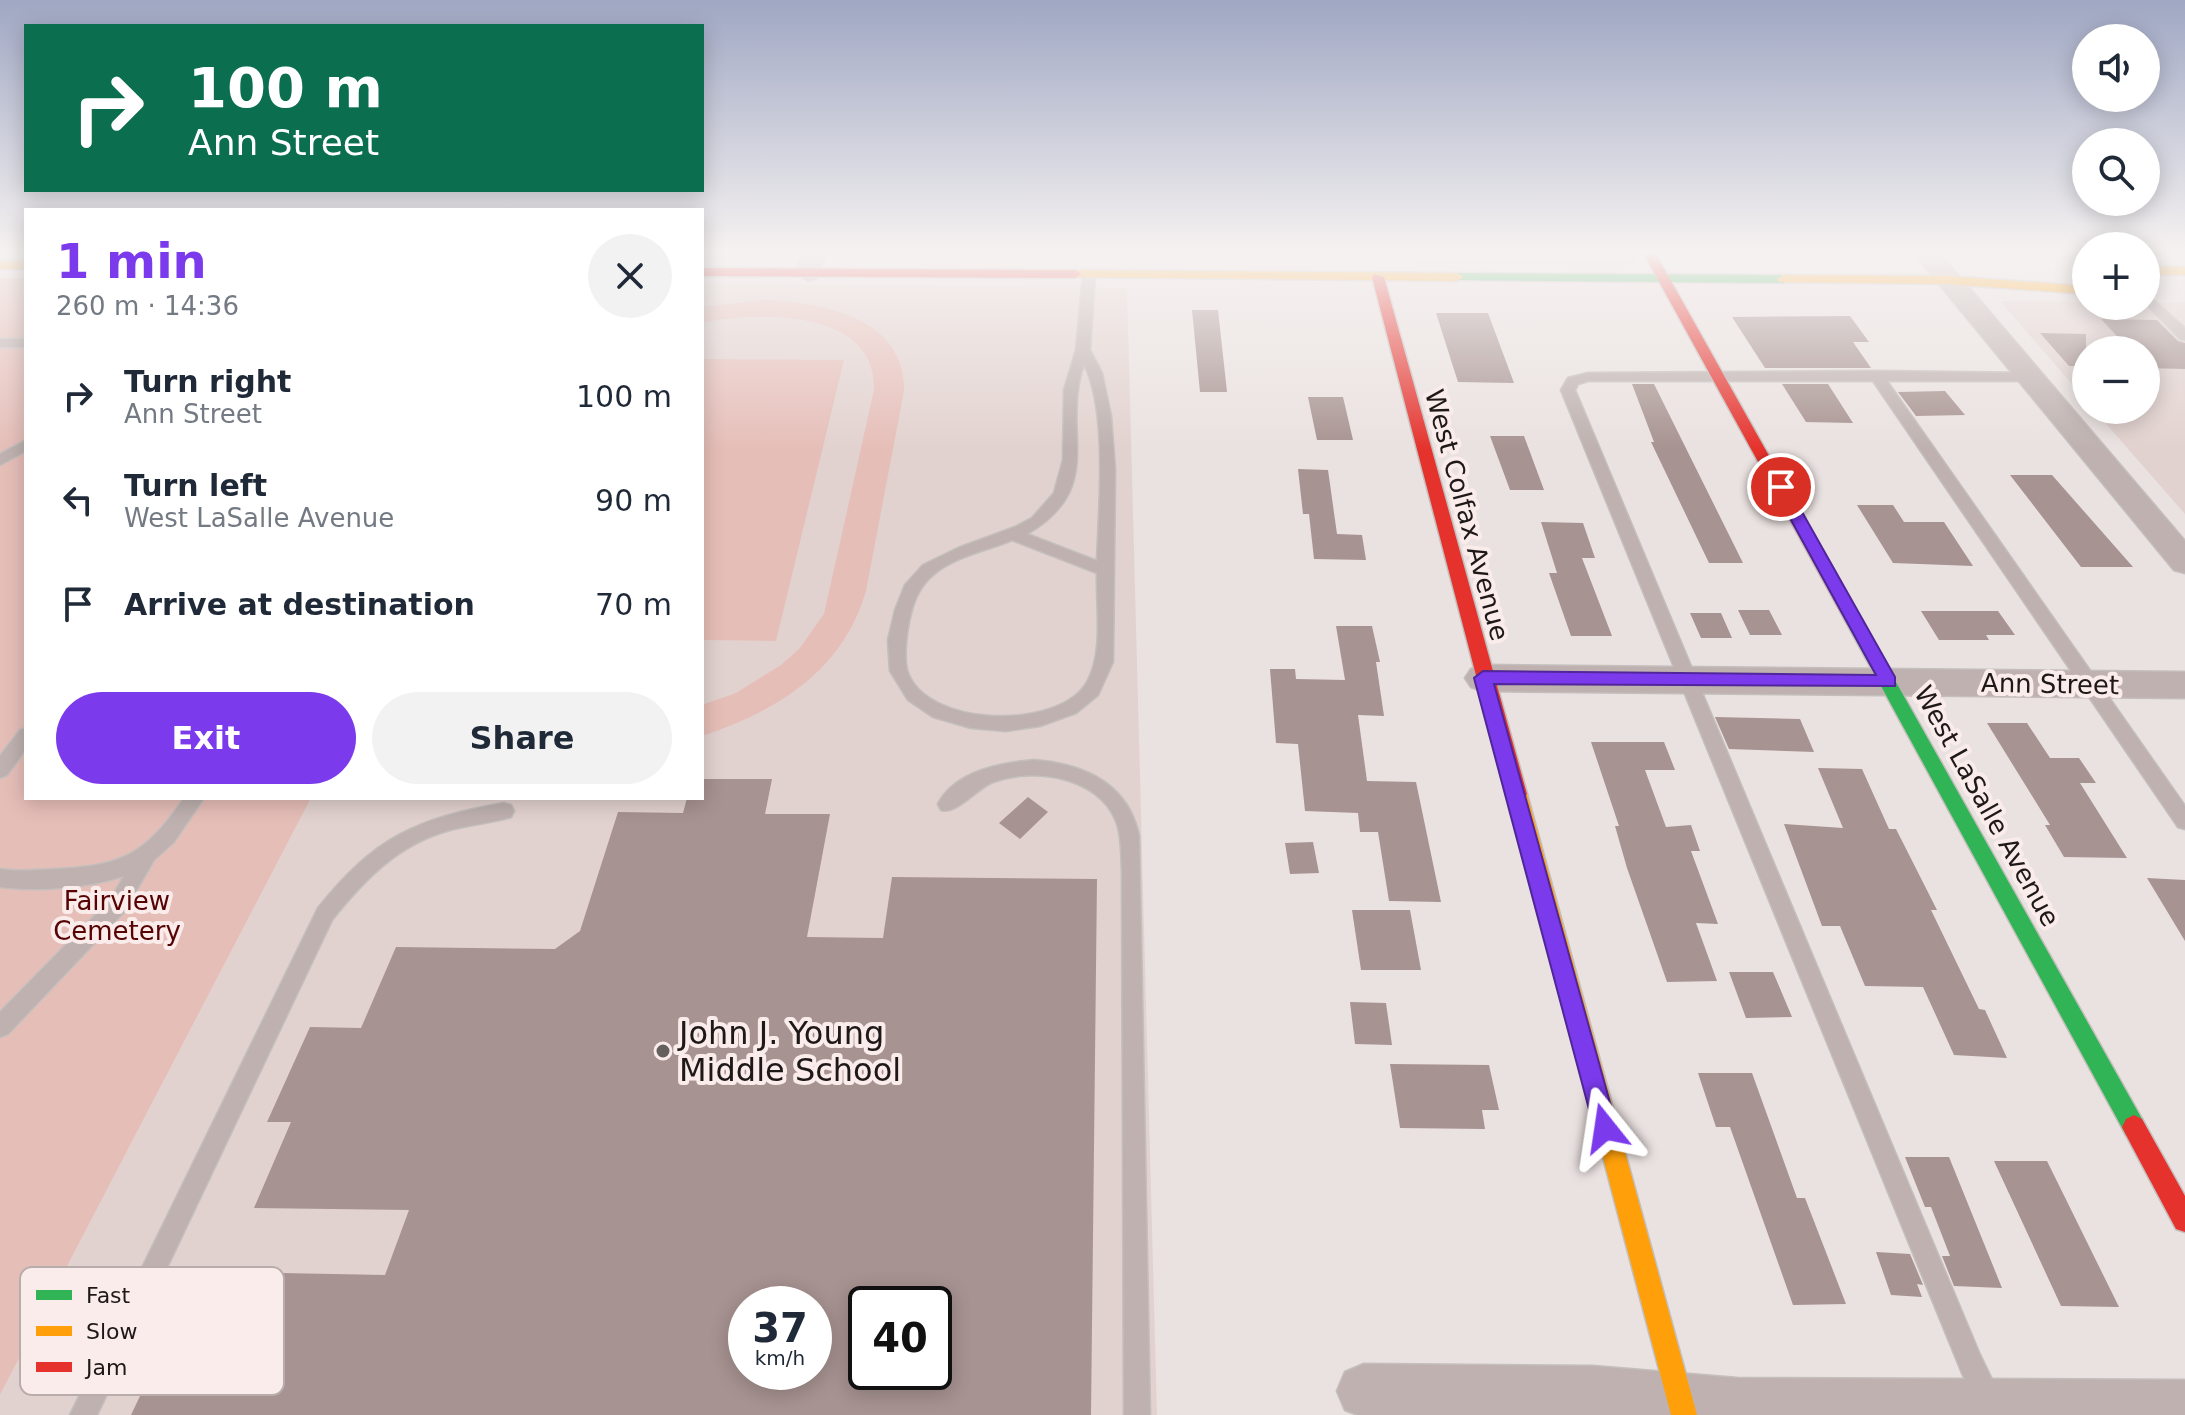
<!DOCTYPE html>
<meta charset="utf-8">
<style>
body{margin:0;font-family:"DejaVu Sans",sans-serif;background:#f2f2f3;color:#1f2937;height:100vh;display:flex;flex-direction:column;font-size:30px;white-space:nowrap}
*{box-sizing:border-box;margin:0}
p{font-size:26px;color:#747a83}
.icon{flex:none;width:44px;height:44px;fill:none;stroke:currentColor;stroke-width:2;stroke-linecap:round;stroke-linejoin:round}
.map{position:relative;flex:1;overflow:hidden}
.side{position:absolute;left:24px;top:208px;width:680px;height:592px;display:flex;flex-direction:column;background:#fff;border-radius:0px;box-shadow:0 4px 20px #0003}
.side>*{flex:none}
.guide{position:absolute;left:24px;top:24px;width:680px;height:168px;border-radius:0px;box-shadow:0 4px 20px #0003;background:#0b6e4f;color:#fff;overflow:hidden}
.tools{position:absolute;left:2072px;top:24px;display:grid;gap:16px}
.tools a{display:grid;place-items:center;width:88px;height:88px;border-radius:50%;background:#fff;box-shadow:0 4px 20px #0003;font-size:40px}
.speed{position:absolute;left:728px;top:1286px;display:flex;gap:16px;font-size:40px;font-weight:700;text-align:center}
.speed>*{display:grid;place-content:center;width:104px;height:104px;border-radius:50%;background:#fff;box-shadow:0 4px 20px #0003;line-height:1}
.speed small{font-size:20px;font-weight:400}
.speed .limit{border:4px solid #111;border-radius:12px;background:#fff;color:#111}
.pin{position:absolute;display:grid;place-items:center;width:68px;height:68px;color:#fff;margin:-34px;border:4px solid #fff;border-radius:50%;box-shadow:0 2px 8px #0007}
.me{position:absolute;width:88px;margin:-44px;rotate:345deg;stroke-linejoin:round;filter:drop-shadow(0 0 6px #0008)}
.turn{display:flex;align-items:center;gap:28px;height:168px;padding:0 32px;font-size:36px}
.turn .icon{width:104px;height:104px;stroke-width:2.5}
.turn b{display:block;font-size:56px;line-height:68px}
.round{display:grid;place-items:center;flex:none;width:84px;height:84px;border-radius:42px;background:#f2f2f3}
.summary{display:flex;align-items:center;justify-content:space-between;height:136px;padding:0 32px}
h1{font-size:48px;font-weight:700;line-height:60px;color:#7c3aed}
.primary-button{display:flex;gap:16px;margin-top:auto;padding:16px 32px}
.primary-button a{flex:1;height:92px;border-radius:48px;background:#7c3aed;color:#fff;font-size:32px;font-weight:700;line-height:92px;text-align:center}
.primary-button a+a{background:#f2f2f3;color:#1f2937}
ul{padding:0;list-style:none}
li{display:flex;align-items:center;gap:24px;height:104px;padding:0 32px}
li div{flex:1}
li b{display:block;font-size:30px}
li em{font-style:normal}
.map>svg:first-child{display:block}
</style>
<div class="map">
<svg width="2185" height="1415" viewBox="0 0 2185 1415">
<rect width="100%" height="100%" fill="#eae2e0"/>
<!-- built -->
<path fill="#e2d2cf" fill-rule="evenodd" d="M952 250H1633L1636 262 1624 266 951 257Z
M1954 250H2086V260L1961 259Z
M702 284 1127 288 1157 1415H0V1395L311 798H702ZM746 1304H814V1372H746ZM866 1304H934V1372H866Z
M2000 301 2086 302V306L2185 302V514L2094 410H2146V350H2086V400Z"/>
<!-- green -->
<path fill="#e6beb8" d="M0 278H26V798H311L0 1395Z
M765 300C823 302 906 318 904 391L866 591C843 671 777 711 702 736V705L736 693 781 665 799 649 824 614 874 390C877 308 756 311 702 323V307Z
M702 359 844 360 776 641 702 640Z"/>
<!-- building -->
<path fill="#a79391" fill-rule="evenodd" d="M1192 310H1218L1227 392H1200Z
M1436 313H1488L1514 383 1458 382Z
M1850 316 1869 342H1853L1871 368H1765L1732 317Z
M2101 319 2157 320 2178 341 2185 343V369L2146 368V350H2130Z
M2040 333 2086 334V366H2069Z
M1632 384H1654L1743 563H1709L1651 442H1654Z
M1782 384H1828L1853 423 1806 422Z
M1945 391 1965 415 1916 416 1898 392Z
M1308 397H1343L1353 440H1317Z
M1490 436H1524L1544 490H1510Z
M1298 469 1328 470 1337 534 1362 535 1366 560 1314 559 1309 514H1303Z
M2010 475H2052L2133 567H2081Z
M1857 505H1893L1904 522H1944L1973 566 1893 563Z
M1541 522 1583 523 1595 558H1582L1612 636H1571L1549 573H1557Z
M1738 610H1769L1782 635H1750Z
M1921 611H1998L2015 635H1986L1989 640H1939Z
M1690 613H1721L1732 638H1701Z
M1336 626H1372L1380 662H1376L1384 716 1358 715 1367 781 1416 782 1441 902 1389 901 1378 832H1360L1358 813 1305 811 1298 744 1276 743 1270 669H1295L1296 679 1345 680Z
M1715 717 1800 719 1814 752 1729 749Z
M1987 723H2027L2050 758H2079L2096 783H2080L2127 858 2064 857 2045 825H2050Z
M1591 742H1664L1675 770H1645L1666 827 1691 825 1700 851H1691L1718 924 1696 923 1717 981 1667 982 1627 868 1615 826H1619Z
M1818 768 1862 769 1889 829H1896L1937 910H1931L1979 1009 1985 1010 2007 1058 1954 1055 1923 987 1865 986 1840 926H1822L1784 824 1843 828Z
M702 779H772L765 814H830L807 937 883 938 892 877 1097 879 1091 1415H131L148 1379 176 1380 223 1272 385 1275 409 1210 254 1208 291 1122H267L310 1027 361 1028 396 947 555 949 580 931 618 812 683 813 687 798H702ZM746 1304H814V1372H746ZM866 1304H934V1372H866Z
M1028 797 1048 812 1020 839 999 823Z
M1313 842 1319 873 1290 874 1285 843Z
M2147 878 2185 880V941Z
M1352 910H1410L1421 970H1361Z
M1729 972H1773L1792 1017 1746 1018Z
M1350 1002 1386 1003 1392 1045 1355 1044Z
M1390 1064 1489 1065 1499 1110H1482L1485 1129 1400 1128Z
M1698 1073H1752L1797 1198H1805L1846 1304 1793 1305 1730 1127H1716Z
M1905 1157H1949L2002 1288 1954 1286 1942 1256H1950L1931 1207H1925Z
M1994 1161H2047L2119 1307 2061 1306Z
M1876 1252 1910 1254 1923 1285 1917 1284 1922 1297 1891 1295Z"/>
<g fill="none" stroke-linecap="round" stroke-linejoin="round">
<!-- lane casing -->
<g stroke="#c4bfbd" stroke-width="3">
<path id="lane" d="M1089 271 1095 275 1090 350 1102 373 1111 416 1115 470 1113 662 1098 695 1076 713 1040 726 1006 731 971 728 933 717 908 700 890 671 888 640 895 610 905 585 923 565 958 548 1015 527 1032 518 1054 493 1063 460 1064 390 1076 350 1083 275ZM1084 364C1108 412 1099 507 1097 561L1027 534C1108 487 1060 432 1084 364ZM1012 540 1097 573C1096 607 1104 652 1087 682 1060 731 924 728 907 670 904 657 906 640 908 627 912 606 917 588 934 574 956 556 986 551 1012 540Z
M2146 293 2185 328V340L2180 339 2146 304Z
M0 339H26V347H0Z
M1876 371 2029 373 2036 377 2029 381H1887L2185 806V829L2178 827 1873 381H1588L1578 384 1575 390 1980 1355 2009 1415H1982L1962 1373 1561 390 1568 378 1588 373Z
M26 440V451L0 465V454Z
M26 728V749L7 775 0 778V756L20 730Z
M1034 760C1083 764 1128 783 1139 836L1150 1415H1124L1122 870C1121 854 1122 836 1116 821 1098 776 1033 767 993 782 976 789 956 815 941 810L938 804C955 771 1001 763 1034 760Z
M184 798H204L174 842 154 860 124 912 8 1034 0 1037V1012L110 900 124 876C86 888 40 892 0 887V869C19 872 37 870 56 869 123 866 146 854 184 798Z
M504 803 511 805 514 811 511 817C491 823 470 825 450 830 398 844 364 880 332 920L97 1415H70L318 908C375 837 415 819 504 803Z"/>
</g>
<!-- street casing -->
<g stroke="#c4bfbd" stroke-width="3">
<path id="street" d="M803 250H827L817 278 808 281 795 273Z
M1911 250H1937L2185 541V573L2174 570Z
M1483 665 2185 672V698L1483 691 1471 687 1465 678 1471 669Z
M1364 1364 1593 1366 1737 1378 2185 1380V1415H1358L1345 1410 1337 1391 1345 1372Z"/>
</g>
<!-- fast casing -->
<g stroke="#c4bfbd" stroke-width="3">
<path id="fast" d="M1457 273 1783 275 1789 279 1783 283 1453 280 1451 277Z
M1853 614 1861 620 2142 1119 2146 1127 2142 1135 2134 1139 2126 1135 1845 620Z"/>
</g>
<!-- slow casing -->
<g stroke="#c4bfbd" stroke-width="3">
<path id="slow" d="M0 261H26V269H0Z
M2146 266 2185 267V275L2146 274Z
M1075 270 1457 273 1463 277 1457 281 1071 277 1069 274Z
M1783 275 1947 276 2086 286V294L1947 284 1779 282 1777 279Z
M1517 786 1524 789 1527 794 1697 1415H1671L1507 794 1510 789Z"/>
</g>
<!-- jam casing -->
<g stroke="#c4bfbd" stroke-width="3">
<path id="jam" d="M1651 252 1657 256 1861 620 1859 624 1853 626 1845 620 1645 256Z
M702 268 1075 270 1081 274 1075 278 702 276Z
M1374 274 1384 277 1527 794 1524 799 1517 802 1510 799 1507 794 1372 277Z
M2134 1115 2142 1119 2185 1196V1232L2176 1229 2126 1135 2122 1127 2126 1119Z"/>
</g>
<!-- lane -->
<use href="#lane" fill="#beb1af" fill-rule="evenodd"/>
<!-- street -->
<use href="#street" fill="#beb1af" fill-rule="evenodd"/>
<!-- fast -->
<use href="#fast" fill="#30b455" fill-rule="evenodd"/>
<!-- slow -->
<use href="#slow" fill="#ff9f0a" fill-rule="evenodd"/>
<!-- jam -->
<use href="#jam" fill="#e5322d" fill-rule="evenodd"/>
</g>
<!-- sky -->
<linearGradient id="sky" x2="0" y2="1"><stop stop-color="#9fa7c3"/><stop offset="0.56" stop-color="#f6f2f1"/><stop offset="1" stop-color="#f6f2f1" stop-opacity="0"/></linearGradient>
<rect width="2185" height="449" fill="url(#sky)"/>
<!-- route -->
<path fill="#7c3aed" stroke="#51269a" stroke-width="2" d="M1781 482 1788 487 1895 677V686L1494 684 1617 1128 1614 1136 1605 1140 1597 1136 1594 1128 1474 678 1483 671 1876 675 1773 487Z"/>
<!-- markers -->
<circle fill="#655f5e" stroke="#faecea" stroke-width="3" cx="663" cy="1051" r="8"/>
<g text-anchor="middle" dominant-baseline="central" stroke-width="8" stroke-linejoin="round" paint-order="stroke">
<!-- street labels -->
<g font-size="26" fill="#1e1918" stroke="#faecea">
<text transform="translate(1467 515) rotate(75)">West Colfax Avenue</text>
<text transform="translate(2050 684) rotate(1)">Ann Street</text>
<text transform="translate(1987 806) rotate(61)">West LaSalle Avenue</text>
</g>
<!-- park labels -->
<g font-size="26" fill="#570304" stroke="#faecea">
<text x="117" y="901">Fairview<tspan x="117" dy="30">Cemetery</tspan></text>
</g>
<!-- near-poi labels -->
<g font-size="32" fill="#1e1918" stroke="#faecea" text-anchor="start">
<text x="679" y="1033">John J. Young<tspan x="679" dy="37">Middle School</tspan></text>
</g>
</g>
<!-- legend -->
<rect x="20" y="1267" width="264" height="128" rx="12" fill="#faecea" stroke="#b8adab" stroke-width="2"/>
<rect x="36" y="1290" width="36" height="10" fill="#30b455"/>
<rect x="36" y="1326" width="36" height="10" fill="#ff9f0a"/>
<rect x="36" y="1362" width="36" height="10" fill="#e5322d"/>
<g font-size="22" fill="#1e1918">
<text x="86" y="1303">Fast</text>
<text x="86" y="1339">Slow</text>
<text x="86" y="1375">Jam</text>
</g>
</svg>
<div class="tools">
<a><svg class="icon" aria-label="sound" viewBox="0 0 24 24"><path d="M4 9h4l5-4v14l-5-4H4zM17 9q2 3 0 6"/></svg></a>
<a><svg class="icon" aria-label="search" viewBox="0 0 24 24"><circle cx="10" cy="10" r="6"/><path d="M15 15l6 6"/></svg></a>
<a>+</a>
<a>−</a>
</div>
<div class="speed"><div>37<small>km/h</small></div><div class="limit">40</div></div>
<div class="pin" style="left:1781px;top:487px;background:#d93025"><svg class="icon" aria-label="arrive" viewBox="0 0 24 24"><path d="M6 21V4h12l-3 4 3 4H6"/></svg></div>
<svg class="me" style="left:1605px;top:1128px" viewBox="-20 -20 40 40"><path d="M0-17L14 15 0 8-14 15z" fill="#7c3aed" stroke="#fff" stroke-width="4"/></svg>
<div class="guide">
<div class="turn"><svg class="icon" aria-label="right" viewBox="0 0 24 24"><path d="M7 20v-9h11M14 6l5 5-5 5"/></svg><div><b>100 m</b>Ann Street</div></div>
</div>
<section class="side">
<div class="summary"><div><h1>1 min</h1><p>260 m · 14:36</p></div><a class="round"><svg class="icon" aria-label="close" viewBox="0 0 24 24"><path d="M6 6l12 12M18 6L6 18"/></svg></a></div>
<ul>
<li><svg class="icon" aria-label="right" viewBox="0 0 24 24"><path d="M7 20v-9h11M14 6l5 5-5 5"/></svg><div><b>Turn right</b><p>Ann Street</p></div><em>100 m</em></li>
<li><svg class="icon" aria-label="left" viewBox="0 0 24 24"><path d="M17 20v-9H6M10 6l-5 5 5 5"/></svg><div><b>Turn left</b><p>West LaSalle Avenue</p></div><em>90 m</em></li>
<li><svg class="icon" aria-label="arrive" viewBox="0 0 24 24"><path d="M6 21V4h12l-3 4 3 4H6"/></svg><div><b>Arrive at destination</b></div><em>70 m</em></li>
</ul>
<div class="primary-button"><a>Exit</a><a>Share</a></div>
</section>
</div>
